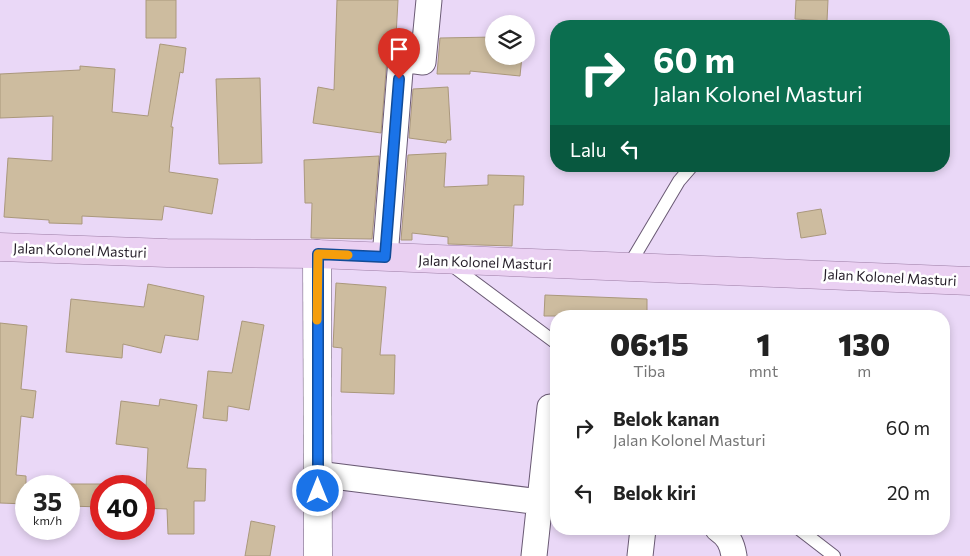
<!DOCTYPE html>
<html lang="id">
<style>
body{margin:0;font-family:Commissioner,sans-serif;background:#f6f6f6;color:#222;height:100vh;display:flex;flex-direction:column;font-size:19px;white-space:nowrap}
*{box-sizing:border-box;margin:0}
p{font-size:16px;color:#767676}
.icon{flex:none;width:28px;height:28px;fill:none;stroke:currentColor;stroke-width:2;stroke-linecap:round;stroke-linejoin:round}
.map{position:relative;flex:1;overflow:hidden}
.details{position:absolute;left:550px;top:310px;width:400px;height:225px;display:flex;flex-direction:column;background:#fff;border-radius:20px;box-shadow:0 2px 8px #0003}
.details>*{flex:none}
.banner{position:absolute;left:550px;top:20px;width:400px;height:152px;border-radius:20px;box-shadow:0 2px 8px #0003;background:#0b6e4f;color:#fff;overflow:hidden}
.buttons{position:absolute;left:485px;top:15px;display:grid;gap:10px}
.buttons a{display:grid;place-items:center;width:50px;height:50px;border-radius:50%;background:#fff;box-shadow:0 2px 8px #0003;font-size:25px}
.speed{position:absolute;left:15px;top:475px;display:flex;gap:10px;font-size:25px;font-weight:700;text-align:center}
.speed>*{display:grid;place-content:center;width:65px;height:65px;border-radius:50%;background:#fff;box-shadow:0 2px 8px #0003;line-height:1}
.speed small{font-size:12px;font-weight:400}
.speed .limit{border:8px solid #d22;background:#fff;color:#111}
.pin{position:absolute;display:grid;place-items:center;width:42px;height:42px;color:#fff;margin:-51px -21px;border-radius:50% 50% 50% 0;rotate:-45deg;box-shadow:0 0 5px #0007}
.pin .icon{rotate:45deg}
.me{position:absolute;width:55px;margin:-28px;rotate:0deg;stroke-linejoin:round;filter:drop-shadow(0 0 4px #0008)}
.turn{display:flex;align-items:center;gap:18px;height:105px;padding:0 20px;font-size:22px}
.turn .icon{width:65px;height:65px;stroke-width:2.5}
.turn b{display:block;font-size:35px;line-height:42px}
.then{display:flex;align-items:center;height:48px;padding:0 20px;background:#0003;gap:10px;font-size:19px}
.eta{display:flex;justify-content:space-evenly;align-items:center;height:85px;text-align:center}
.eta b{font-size:30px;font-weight:800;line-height:35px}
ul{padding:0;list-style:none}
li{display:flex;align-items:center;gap:15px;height:65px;padding:0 20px}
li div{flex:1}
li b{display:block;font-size:19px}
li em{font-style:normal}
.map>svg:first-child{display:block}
</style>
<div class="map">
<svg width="970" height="556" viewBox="0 0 970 556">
<rect width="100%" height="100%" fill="#ead8f7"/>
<!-- building -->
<path fill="#cdbc9f" stroke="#aa987c" d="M146 0H176V38H146Z
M337 0H398L396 37H392L391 49 387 58 381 133 313 123 318 87 334 90Z
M796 0H828L827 21 795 19Z
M494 37V56H522L520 76 470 71V74H437L440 38Z
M160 44 186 48 183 73 180 72 171 127H173L169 172 218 179 212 214 164 206 162 220 82 216V224L49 223V220L4 217 8 158 52 161 53 116 0 118V74L80 70V66L115 69 112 112 148 116Z
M260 78 262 163 219 164 216 79Z
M448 87 451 140H447L446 143 409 138 413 89Z
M446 153 444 187 488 185V175L524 176 523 205H514L512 246 448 244V237L412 233V240H401L408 155Z
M379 156 372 239 311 238 312 203H305L304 160Z
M821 209 826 234 801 238 797 213Z
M336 283 386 287 380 355H395L394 394 341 392 342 348 333 347Z
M148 284 204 296 198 340 165 335 161 353 123 344 122 358 66 352 71 299 144 307Z
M545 295 647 299V316H544Z
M242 321 264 325 249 410 228 406 227 421 203 418 208 371 232 373Z
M0 323 27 326 21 389 36 391 33 418 21 416 16 475 26 476V504L0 503Z
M160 399 197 405 187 468 206 469 205 501H194V534H168L167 509 145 508 148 448 116 444 121 401 159 406Z
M69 484H101V507L69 506Z
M251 521 275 526 270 556H245Z"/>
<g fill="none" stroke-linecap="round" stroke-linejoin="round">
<!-- lane casing -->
<g stroke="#6a5a74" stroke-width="14">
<path id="lane" d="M450 264 556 343
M628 267 679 181 692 166
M799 529 834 556"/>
</g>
<!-- street casing -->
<g stroke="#6a5a74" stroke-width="27">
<path id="street" d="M385 257 401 59 423 62 429 0
M317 474 556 504
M718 529C728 536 732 543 734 556
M534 556 550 407
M640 556 643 529"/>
</g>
<!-- secondary casing -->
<g stroke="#6a5a74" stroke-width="29">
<path id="secondary" d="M317 254 318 556"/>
</g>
<!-- primary casing -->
<g stroke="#9c7da5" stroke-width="29">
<path id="primary" d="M0 247 167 253 317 254 970 281"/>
</g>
<!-- lane -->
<use href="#lane" stroke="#fff" stroke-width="12"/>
<!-- street -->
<use href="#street" stroke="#fff" stroke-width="25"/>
<!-- secondary -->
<use href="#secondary" stroke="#fff" stroke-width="28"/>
<!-- primary -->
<use href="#primary" stroke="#ead0f2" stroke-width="28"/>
</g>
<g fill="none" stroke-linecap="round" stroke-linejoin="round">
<!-- route casing -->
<g stroke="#114b97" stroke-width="12">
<path id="route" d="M318 491V254L385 257 399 79"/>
</g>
<!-- route -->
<use href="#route" stroke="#1a73e8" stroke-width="9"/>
<!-- slow -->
<path stroke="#f59e0b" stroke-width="9" d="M317 320 318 254 348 255"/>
</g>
<g text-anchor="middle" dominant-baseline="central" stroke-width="5" stroke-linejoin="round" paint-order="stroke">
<!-- street labels -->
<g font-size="14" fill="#241d28" stroke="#fff">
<text transform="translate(80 250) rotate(2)">Jalan Kolonel Masturi</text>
<text transform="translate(485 262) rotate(2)">Jalan Kolonel Masturi</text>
<text transform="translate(890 277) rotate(3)">Jalan Kolonel Masturi</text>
</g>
</g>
</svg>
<div class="buttons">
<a><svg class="icon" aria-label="layers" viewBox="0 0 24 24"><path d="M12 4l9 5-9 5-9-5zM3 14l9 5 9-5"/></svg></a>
</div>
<div class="speed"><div>35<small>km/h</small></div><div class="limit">40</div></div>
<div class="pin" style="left:399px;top:79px;background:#d93025"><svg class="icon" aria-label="arrive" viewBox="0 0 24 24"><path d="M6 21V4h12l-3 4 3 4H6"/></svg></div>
<svg class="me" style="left:318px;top:491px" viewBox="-20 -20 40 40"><circle r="17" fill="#1a73e8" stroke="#fff" stroke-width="3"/><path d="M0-11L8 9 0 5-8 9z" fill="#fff"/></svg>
<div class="banner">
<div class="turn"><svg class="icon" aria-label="right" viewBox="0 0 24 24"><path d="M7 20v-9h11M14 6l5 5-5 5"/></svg><div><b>60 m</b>Jalan Kolonel Masturi</div></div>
<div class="then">Lalu<svg class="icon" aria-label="left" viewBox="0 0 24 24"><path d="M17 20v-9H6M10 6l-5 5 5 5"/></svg></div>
</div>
<section class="details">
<div class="eta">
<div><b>06:15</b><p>Tiba</p></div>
<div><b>1</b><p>mnt</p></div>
<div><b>130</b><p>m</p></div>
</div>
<ul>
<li><svg class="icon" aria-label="right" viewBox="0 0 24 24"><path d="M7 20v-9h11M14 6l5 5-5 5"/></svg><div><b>Belok kanan</b><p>Jalan Kolonel Masturi</p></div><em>60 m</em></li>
<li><svg class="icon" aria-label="left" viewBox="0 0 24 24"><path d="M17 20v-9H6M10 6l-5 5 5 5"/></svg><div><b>Belok kiri</b></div><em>20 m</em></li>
</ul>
</section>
</div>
